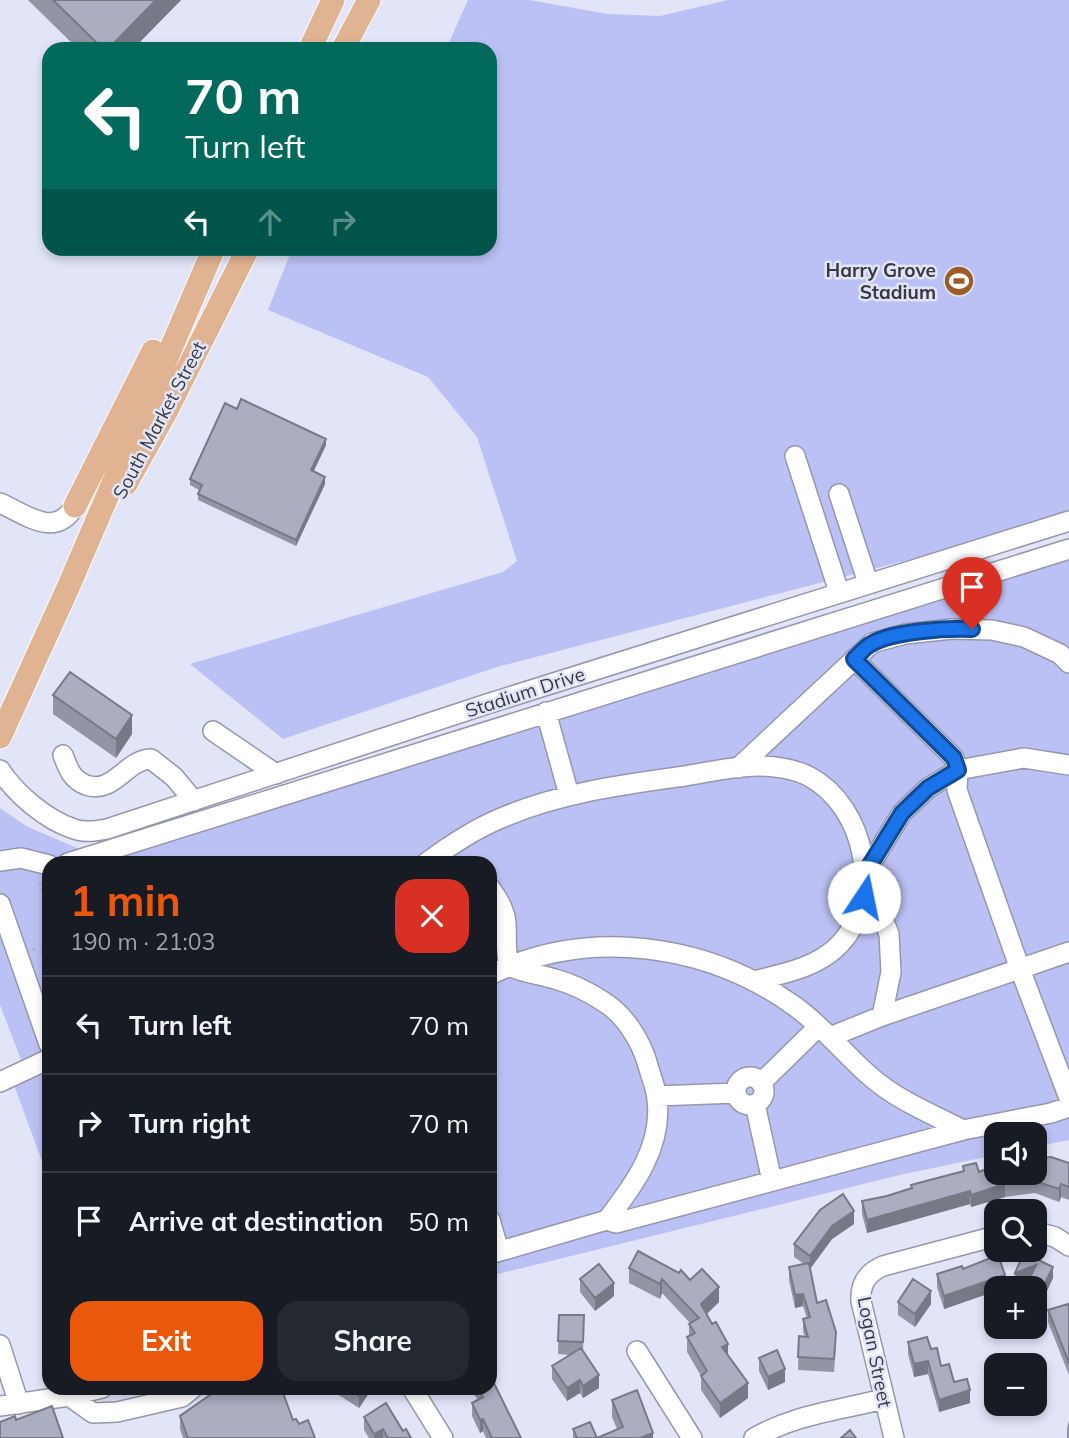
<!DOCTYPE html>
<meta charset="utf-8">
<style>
body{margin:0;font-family:Mulish,sans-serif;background:#242831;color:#f1f3f6;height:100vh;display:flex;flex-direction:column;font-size:26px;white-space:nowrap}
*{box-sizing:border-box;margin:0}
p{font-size:23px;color:#9ea1a6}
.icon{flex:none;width:38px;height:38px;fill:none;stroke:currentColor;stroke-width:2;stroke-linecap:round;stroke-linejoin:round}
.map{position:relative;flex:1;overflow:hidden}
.panel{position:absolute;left:42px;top:856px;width:455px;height:539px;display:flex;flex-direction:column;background:#171b24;border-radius:21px;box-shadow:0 4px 10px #0003}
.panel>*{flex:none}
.guide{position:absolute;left:42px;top:42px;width:455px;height:214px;border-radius:21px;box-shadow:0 4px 10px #0003;background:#00695c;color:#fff;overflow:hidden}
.controls{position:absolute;left:984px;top:1122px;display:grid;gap:14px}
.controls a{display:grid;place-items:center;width:63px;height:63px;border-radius:14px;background:#171b24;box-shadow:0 4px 10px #0003;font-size:35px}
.pin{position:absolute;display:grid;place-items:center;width:60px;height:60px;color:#fff;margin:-72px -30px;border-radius:50% 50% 50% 0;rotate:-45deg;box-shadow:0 0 7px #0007}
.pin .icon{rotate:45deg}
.me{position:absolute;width:77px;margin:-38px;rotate:11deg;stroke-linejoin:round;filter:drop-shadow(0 0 5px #0008)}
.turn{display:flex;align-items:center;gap:24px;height:147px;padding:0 28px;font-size:32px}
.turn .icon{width:91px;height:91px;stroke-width:2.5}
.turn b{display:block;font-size:49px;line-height:60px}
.lanes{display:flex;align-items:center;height:66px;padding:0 28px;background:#0003;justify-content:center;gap:35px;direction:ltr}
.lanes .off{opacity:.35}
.round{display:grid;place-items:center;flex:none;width:74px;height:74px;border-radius:21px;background:#242831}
.head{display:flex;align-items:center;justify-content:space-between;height:119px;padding:0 28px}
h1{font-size:42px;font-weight:700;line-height:52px;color:#ea580c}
.cta{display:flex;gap:14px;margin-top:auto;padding:14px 28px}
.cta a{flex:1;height:80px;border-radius:21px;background:#ea580c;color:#fff;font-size:28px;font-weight:700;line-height:80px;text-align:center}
.cta a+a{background:#242831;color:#f1f3f6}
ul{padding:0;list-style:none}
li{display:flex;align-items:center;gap:21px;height:98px;padding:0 28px;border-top:2px solid #363941}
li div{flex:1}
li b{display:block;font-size:26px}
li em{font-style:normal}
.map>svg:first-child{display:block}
</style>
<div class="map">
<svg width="1069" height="1438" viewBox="0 0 1069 1438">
<rect width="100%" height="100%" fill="#e2e4f8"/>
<!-- green -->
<path fill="#bcc1f5" d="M468 0H529L608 14 660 16 728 0H1069V518L497 667 283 739 190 664 503 572 517 561 477 437 428 377 268 310 292 249 490 248V49H446Z
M1069 540V1140L1034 1147V1134H996V1155L904 1174 490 1276V863H49V1180L14 1085 25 1070 0 1005V808L26 826 79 849 775 629Z"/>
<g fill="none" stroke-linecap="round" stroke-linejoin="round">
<!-- minor casing -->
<g stroke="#9598aa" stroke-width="22">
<path id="minor" d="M795 456 839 592
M839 494 868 583
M0 503C27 515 55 539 75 506
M854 659 954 758 958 770 957 790 1020 969 1069 1098
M546 712 569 795
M213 731 276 774
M63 755C68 768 71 779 86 785 113 795 127 759 151 759L174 777 194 801
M738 768 872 643 905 634 952 629 992 630 1024 637 1060 654 1069 663
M0 770C16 794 46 820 74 829 84 833 96 831 107 829L487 704 1069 521
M0 861 21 858 49 865
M68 863 1069 549
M426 863C449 846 473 830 499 819 558 793 621 785 685 776 709 772 734 766 758 766 774 766 796 769 810 777 865 807 884 897 840 944 817 968 785 973 754 981
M490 888C516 922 501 931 509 966 524 973 539 974 555 979 573 984 589 992 604 1002 625 1015 640 1040 647 1062 650 1074 656 1087 657 1099 663 1146 634 1185 607 1220
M0 904 49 1044
M490 975C587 927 706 943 793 1005 822 1025 844 1054 871 1077 897 1100 932 1114 963 1130
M882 1016 891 972 889 934 865 873 902 813 928 788 958 770 1024 758 1069 765
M830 1037 882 1016 1069 952
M736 1091a14 14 0 1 1 28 0a14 14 0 1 1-28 0Z
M0 1082 49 1059
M761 1083 818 1027
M657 1096 736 1093
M755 1104 772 1181
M490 1220 499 1251 490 1249
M1034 1231 1055 1237 1069 1246
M490 1254 607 1220 616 1223 963 1130 1051 1113 1069 1107
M0 1345 19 1404
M637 1351 692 1438
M412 1388 443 1438
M69 1396 93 1413 117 1412 182 1397 193 1388
M0 1406 69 1396 102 1388
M754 1438C796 1414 837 1411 883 1399
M894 1438 861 1301C860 1284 867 1273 883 1266L996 1236"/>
</g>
<!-- major casing -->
<g stroke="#fff" stroke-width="25">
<path id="major" d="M310 49 333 0
M343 49 369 0
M126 484 166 412 248 248
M75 506 153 351
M0 737 67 590 214 248"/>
</g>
<!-- path -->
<path stroke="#adaebf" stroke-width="2.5" stroke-dasharray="2 5" stroke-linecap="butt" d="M40 882 41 889 49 895
M33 949 49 956"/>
<!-- minor -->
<use href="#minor" stroke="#fff" stroke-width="19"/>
<!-- major -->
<use href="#major" stroke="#e0b392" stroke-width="23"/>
</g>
<!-- wall -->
<path fill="#9395a5" d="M28 0H181L133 49H78Z
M237 409 326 445 313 472 325 484 296 546 198 500V494L199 490 190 485V479Z
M53 695 132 734 116 758 53 714Z
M1069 1163V1200L1061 1197 1059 1202 1035 1193 1005 1197 971 1207 970 1204 867 1233 862 1214V1201L887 1196 911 1188V1185L963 1171V1166L979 1172Z
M854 1224 832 1239 810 1269 817 1303 836 1345 834 1372 798 1370 799 1336H805L803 1332V1319L807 1318 803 1306 795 1308 789 1280V1267L804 1264 794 1257V1244Z
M629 1268 690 1280 719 1302 707 1314 728 1355 748 1398 720 1418 701 1390V1376L687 1352V1337H689V1324L690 1323 662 1293 660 1299 629 1283Z
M963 1269 1005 1288H996V1291L944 1309 937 1287V1274Z
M1015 1273 1053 1278 1040 1305 1034 1302V1288H1026L1030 1279 1015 1284Z
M580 1279 614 1296 595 1311 580 1292Z
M898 1302 931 1304 915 1327 898 1315Z
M1069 1308V1375L1048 1322V1310Z
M559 1315H584L583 1352 599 1388 583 1398 580 1393 567 1401 552 1379V1366L570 1355 558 1354Z
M908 1342 931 1349 941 1366 970 1403 939 1412 928 1374 914 1377 908 1354Z
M490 1358 496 1381 494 1383 521 1438H486L483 1431 480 1433 472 1416V1403L478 1400 470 1388H490Z
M759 1358 785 1382 768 1390 759 1371Z
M337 1388H369V1393L359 1408 337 1394Z
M275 1393 293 1420 315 1438H183L180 1429V1416Z
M612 1400 653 1438H573V1429L597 1438 617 1429 612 1417Z
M364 1417 403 1431 411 1438H369L364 1430Z
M1069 1421V1438H1067V1428Z"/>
<!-- shaded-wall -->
<path fill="#787986" d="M156 0H181L133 49H108Z
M326 439V445L311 477V470Z
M325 477V484L296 546V540Z
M132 715V734L116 758V739Z
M1005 1184V1197L971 1207V1195Z
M1061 1184V1197L1059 1202V1189Z
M970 1191V1204L867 1233V1220Z
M854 1211V1224L832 1239 810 1269V1256L832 1226Z
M1036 1265V1276L1015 1284V1273Z
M1053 1267V1278L1040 1305V1293Z
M1005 1275V1288H996V1291L944 1309V1296Z
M662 1279V1293L660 1299V1284Z
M614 1283V1296L595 1311V1298Z
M719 1287V1302L701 1319V1304Z
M931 1291V1304L915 1327V1314Z
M803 1294V1306L795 1308V1295Z
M728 1344V1358L722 1347Z
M928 1361V1374L914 1377V1364Z
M496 1368V1381L490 1385V1372Z
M785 1369V1382L768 1390V1377Z
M599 1375V1388L583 1398V1386Z
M580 1380V1393L567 1401V1388Z
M748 1383V1398L720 1418V1403Z
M364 1388H369V1393L359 1408V1396Z
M970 1390V1403L939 1412V1400Z
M483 1419V1431L480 1433V1420Z
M383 1429V1438H374V1434Z
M653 1433V1438H640Z"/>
<!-- building -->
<path fill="#abadc0" stroke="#787986" stroke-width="2" d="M53 0H156L108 49H103Z
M241 399 326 439 311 470 325 477 296 540 198 494 202 485 190 479 225 403 237 409Z
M70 672 132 715 116 739 53 695Z
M1051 1157 1069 1163V1187L1061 1184 1059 1189 1035 1181 1005 1184 971 1195 970 1191 867 1220 862 1201 887 1196 912 1188 911 1185 964 1171 963 1166 976 1163 979 1172 996 1165V1172H1034V1159Z
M843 1194 854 1211 832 1226 810 1256 794 1244 820 1210Z
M638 1251 679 1273 681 1270 690 1280 702 1269 719 1287 701 1304 712 1324 716 1322 728 1344 722 1347 748 1383 720 1403 701 1376 707 1371 687 1337 695 1333 689 1324 699 1318 662 1279 660 1284 629 1268Z
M1024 1253 1053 1267 1040 1293 1034 1290V1288H1030L1026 1286 1036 1265 1015 1273Z
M998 1255 1005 1275 944 1296 937 1274 962 1266 963 1269Z
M809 1263 817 1303 826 1300 836 1332 834 1359 798 1357 799 1336 808 1337 803 1319 810 1317 803 1294 795 1295 789 1267Z
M599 1264 614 1283 595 1298 580 1279Z
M913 1279 931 1291 915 1314 898 1302Z
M1068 1304 1069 1308V1363L1048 1310Z
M559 1315H584L583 1342 558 1341Z
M927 1337 931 1349 937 1348 941 1366 949 1364 954 1382 967 1379 970 1390 939 1400 928 1361 914 1364 908 1342Z
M581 1348 599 1375 583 1386 580 1380 567 1388 552 1366Z
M777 1350 785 1369 768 1377 759 1358Z
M1008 1356 1011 1365H998L996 1360Z
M490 1358 496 1368 490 1372Z
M490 1375 521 1438H492L483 1419 480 1420 472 1403 483 1397 478 1388H490Z
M220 1388H273L275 1393 282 1390 293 1420 296 1419 299 1424 308 1420 315 1438H188L180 1416Z
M347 1388H364L359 1396Z
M637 1390 653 1433 640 1438H577L573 1429 590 1422 597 1438 623 1427 612 1400Z
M386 1403 403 1431 406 1429 411 1438H388L383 1429 374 1434 364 1417Z
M52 1406 63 1438H0V1422L15 1416 16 1420Z
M850 1430 856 1438H841Z"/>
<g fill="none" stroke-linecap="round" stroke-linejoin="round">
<!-- route casing -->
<g stroke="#114b97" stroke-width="18">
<path id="route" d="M864 897 865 873 902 813 928 788 958 770 954 758 854 659C860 654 865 647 871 644 893 631 947 628 972 629"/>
</g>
<!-- route -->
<use href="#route" stroke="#1a73e8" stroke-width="12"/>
</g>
<!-- icons -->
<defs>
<g id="stadium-disc" transform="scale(1.575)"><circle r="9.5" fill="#9c5b27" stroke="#e2e4f8"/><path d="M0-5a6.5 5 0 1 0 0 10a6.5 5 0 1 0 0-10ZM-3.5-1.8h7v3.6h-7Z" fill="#fff"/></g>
</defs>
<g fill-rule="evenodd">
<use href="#stadium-disc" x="959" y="281"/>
</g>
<g text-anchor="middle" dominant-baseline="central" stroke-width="5" stroke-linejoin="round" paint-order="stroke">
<!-- poi labels -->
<g font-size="19" font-weight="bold" fill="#383941" stroke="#e2e4f8" text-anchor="end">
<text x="936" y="270">Harry Grove<tspan x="936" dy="22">Stadium</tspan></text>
</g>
<!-- street labels -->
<g font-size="19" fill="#383941" stroke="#e2e4f8">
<text transform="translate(159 420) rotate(-62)">South Market Street</text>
<text transform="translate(525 692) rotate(-18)">Stadium Drive</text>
<text transform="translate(875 1352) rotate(79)">Logan Street</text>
</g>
</g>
</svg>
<div class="controls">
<a><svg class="icon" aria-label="sound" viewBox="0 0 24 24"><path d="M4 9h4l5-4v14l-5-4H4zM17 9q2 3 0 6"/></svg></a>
<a><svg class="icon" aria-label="search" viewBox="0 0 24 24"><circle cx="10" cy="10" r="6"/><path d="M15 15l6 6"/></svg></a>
<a>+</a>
<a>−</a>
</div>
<div class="pin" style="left:972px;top:629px;background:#d93025"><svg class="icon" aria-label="arrive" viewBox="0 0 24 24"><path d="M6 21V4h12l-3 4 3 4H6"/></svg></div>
<svg class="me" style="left:864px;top:897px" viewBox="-20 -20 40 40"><circle r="19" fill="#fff"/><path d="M0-13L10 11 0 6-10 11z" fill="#1a73e8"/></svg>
<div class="guide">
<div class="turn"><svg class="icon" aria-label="left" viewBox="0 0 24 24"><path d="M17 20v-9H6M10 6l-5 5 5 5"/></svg><div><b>70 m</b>Turn left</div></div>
<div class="lanes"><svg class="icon" aria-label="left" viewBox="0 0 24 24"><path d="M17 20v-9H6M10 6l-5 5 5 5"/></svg><svg class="icon off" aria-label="ahead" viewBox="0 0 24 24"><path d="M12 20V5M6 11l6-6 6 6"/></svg><svg class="icon off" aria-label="right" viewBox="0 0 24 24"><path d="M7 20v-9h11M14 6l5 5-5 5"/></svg></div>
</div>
<section class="panel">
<div class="head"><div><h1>1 min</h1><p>190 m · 21:03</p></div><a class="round" style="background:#d93025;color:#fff"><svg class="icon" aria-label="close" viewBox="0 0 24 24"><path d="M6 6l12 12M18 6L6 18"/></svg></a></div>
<ul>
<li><svg class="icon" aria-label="left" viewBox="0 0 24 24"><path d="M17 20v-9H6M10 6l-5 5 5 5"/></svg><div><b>Turn left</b></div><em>70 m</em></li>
<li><svg class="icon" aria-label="right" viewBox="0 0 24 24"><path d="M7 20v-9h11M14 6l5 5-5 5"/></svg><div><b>Turn right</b></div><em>70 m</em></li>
<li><svg class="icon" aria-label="arrive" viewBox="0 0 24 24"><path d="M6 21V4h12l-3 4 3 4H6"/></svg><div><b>Arrive at destination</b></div><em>50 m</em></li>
</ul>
<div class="cta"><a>Exit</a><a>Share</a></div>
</section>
</div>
